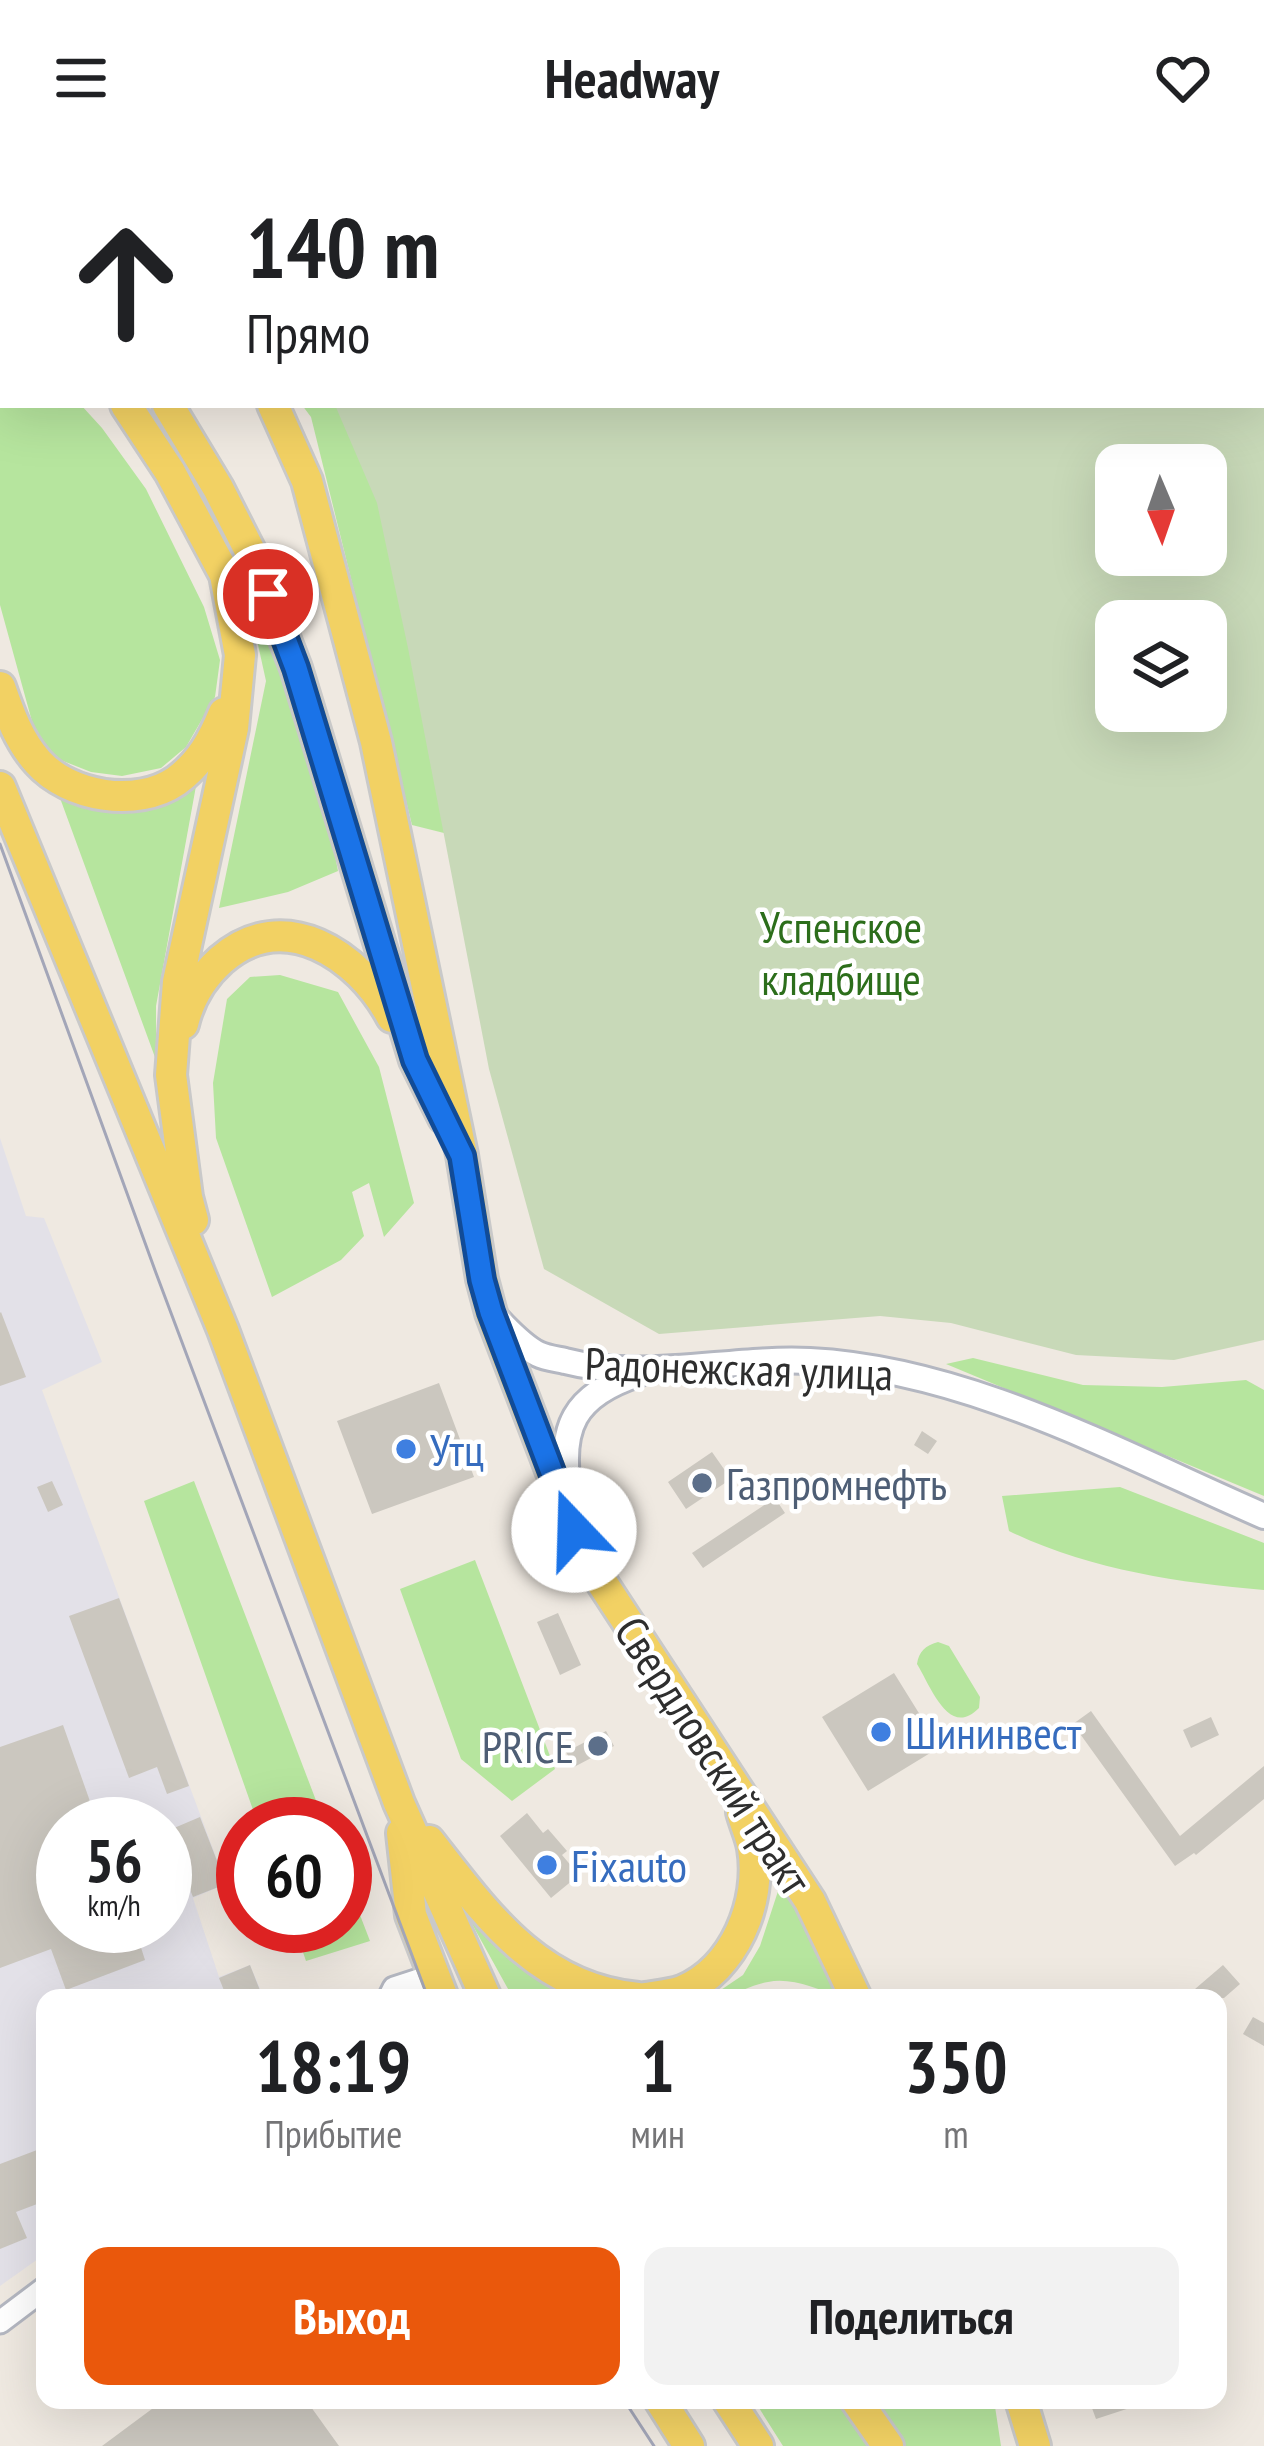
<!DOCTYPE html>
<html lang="ru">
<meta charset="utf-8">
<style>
body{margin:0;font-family:"PT Sans Narrow",sans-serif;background:#f2f2f2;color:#202124;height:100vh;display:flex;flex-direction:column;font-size:45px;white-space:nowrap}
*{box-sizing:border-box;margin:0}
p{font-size:39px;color:#757577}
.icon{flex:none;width:66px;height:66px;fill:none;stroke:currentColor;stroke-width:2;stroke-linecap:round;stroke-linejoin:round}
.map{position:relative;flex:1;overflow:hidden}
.drawer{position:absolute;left:36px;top:1833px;width:1191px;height:420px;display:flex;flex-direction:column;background:#fff;border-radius:24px;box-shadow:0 12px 48px #0002}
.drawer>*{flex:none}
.guide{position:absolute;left:0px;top:0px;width:1266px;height:252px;box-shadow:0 12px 48px #0002;background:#fff;color:#202124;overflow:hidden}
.needle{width:78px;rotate:178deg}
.controls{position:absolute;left:1095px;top:288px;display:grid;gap:24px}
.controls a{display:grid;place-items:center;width:132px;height:132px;border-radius:24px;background:#fff;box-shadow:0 12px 48px #0002;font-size:60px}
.speed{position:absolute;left:36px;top:1641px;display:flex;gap:24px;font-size:60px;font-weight:700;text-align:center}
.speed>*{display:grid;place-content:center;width:156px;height:156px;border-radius:50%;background:#fff;box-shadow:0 12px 48px #0002;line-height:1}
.speed small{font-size:30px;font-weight:400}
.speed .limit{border:18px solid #d22;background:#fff;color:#111}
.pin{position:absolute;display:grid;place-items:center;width:102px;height:102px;color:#fff;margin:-51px;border:6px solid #fff;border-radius:50%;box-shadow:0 3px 12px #0007}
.me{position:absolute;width:132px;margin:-66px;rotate:339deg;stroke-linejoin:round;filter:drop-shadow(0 0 9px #0008)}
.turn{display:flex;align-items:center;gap:42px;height:252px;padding:0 48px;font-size:54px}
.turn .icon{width:156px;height:156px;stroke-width:2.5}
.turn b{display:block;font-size:84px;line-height:102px}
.eta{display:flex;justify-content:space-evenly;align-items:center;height:204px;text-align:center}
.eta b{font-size:72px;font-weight:700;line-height:84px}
.action{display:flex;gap:24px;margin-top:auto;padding:24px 48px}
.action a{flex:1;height:138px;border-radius:24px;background:#ea580c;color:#fff;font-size:48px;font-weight:700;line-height:138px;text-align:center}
.action a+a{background:#f2f2f2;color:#202124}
header{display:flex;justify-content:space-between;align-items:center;height:156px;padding:0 48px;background:#fff;font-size:54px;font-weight:700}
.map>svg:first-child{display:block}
</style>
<header><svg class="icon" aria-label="menu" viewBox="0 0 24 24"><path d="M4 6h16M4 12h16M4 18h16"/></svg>Headway<svg class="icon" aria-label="heart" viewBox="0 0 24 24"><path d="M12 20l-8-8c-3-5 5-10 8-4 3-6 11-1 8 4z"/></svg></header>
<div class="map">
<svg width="1264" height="2290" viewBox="0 0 1264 2290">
<rect width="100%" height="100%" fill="#efe9e1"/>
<!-- industrial -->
<path fill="#e3e1e8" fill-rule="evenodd" d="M0 982 26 1060 44 1062 102 1206 42 1234 226 1728 193 1742 219 1821 250 1809 264 1842H45V2098L0 2130ZM63 1668H165V1770H63Z"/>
<!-- green -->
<path fill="#b6e59e" d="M0 174 3 176V249H81L102 272 146 333 204 451 220 504 215 541 186 591 161 612 122 620 91 616 58 603 36 580 0 449Z
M302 249H482L472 684 412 669 311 261Z
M238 405 245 411C280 510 320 611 338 715L288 736 219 752 266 525 251 457 233 407Z
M196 630 156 850V904L60 642 100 656 149 653Z
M280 819 338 836 379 911 414 1047 384 1081 369 1027 352 1036 364 1080 341 1104 272 1141 216 982 213 927 227 843 250 821Z
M973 1202 1083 1229 1162 1231 1246 1224 1264 1234V1340L946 1208Z
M194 1325 325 1668H258L144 1345Z
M1120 1331 1264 1387V1434C1178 1427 1087 1413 1009 1375L1002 1340Z
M475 1404 555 1613 512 1645 461 1603 400 1433Z
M938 1486 949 1490 980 1541 979 1552C949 1583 931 1531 917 1508 919 1495 925 1490 938 1486Z
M345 1720 370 1785 306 1805 294 1770H345Z
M782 1723 819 1794 838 1841C818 1833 791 1821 768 1826 746 1830 734 1842 709 1842L743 1819 760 1790Z
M466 1748 534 1820 575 1842H513L467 1759Z
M754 2244H844L874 2290H783Z
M873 2244H994L1001 2290H902Z"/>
<!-- cemetery -->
<path fill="#c8d9b8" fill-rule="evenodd" d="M222 0H1264V1184L1174 1204 1076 1199 951 1167 880 1160 659 1178 544 1113 489 913 408 492 377 347 335 249H1263V3H222ZM1116 309H1206V399H1116ZM1116 465H1206V555H1116Z"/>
<!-- building -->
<path fill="#cbc7bf" d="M1 1156 26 1221 0 1230V1157Z
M439 1227 474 1321 372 1358 337 1265Z
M922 1275 937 1285 928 1298 914 1289Z
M712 1296 731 1323 686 1353 668 1326Z
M52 1325 63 1349 48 1356 37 1331Z
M775 1342 785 1357 703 1412 692 1397Z
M119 1442 189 1630 167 1638 157 1611 129 1622 69 1460Z
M558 1457 581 1509 560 1519 537 1466Z
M894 1517 940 1591 868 1635 822 1561Z
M1091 1555 1180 1680 1264 1610V1643L1196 1699 1194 1697 1175 1710 1073 1568Z
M1211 1561 1219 1579 1191 1592 1183 1574Z
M63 1569 98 1668H63V1770H134L145 1804 66 1834 51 1793 0 1812V1591Z
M606 1575 614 1590 574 1611 566 1596Z
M527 1657 543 1677 548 1673 567 1695 562 1699 579 1719 551 1742 500 1680Z
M200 1661 226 1728 193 1741 167 1675Z
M250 1809 263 1842H227L219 1822Z
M1223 1809 1240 1828 1224 1842H1203L1195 1833Z
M1253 1861 1264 1867V1890L1243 1878Z
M45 1991V2045L16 2056 27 2082 0 2093V2008Z
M164 2244H306L339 2290H102Z
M1089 2244H1144L1145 2247 1096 2263Z"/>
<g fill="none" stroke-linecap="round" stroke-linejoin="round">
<!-- minor casing -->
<g stroke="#b4b7c1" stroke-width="27">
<path id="minor" d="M389 1842 394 1832 434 1819
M0 2166 45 2132"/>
</g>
<!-- tertiary casing -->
<g stroke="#b4b7c1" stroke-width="30">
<path id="tertiary" d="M497 1163C509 1175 522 1190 538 1198 546 1202 556 1203 565 1205 645 1226 729 1201 810 1205 968 1213 1121 1298 1264 1360
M569 1337C558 1271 574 1239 638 1218"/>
</g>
<!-- primary casing -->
<g stroke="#c9c9c9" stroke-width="36">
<path id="primary" d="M0 16 3 18
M0 87 3 88
M0 140 3 142
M126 249 170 316 225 419 240 499 233 572 178 826 171 919 187 1041 193 1064
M168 249 218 332 253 401 296 512 415 904 444 962
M273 249 307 325 376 586 462 999 482 1123 491 1157 574 1374 595 1416 810 1745 856 1842
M0 531C9 557 19 585 38 606 69 641 137 652 176 625 201 607 213 584 224 557
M0 631 223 1174 399 1647 486 1842
M183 868C189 843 202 821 221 804 284 749 359 799 392 861
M402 1677 411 1759 443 1842
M429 1685C486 1758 538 1833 638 1842
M645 1842C657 1840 671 1839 682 1835 735 1813 762 1746 753 1692 751 1680 745 1668 742 1656
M660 2244 689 2290
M728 2244 758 2290
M856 2244 888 2290
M1021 2244 1035 2290"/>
</g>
<!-- minor -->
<use href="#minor" stroke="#fff" stroke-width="21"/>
<!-- tertiary -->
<use href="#tertiary" stroke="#fff" stroke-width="24"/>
<!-- primary -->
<use href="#primary" stroke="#f2d163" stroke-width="30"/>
<!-- tram -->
<path stroke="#a3a6b8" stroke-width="3" d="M0 688 156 1117 428 1842
M624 2244 654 2290"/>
</g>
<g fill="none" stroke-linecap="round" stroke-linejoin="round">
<!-- route casing -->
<g stroke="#114b97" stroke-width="30">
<path id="route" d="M268 438 296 512 415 904 462 1000 482 1124 491 1156 574 1374"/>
</g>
<!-- route -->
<use href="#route" stroke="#1a73e8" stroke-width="21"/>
</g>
<!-- markers -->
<g fill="#3f7fe0" stroke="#fff" stroke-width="4.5">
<circle cx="406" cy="1293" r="12"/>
<circle cx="881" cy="1576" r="12"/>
<circle cx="547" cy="1709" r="12"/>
</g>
<g fill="#5c6f8a" stroke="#fff" stroke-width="4.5">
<circle cx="702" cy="1327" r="12"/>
<circle cx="598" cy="1590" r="12"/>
</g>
<g text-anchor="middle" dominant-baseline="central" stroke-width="9" stroke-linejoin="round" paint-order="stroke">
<!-- park labels -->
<g font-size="45" fill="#2c6e1b" stroke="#fff">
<text x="841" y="770">Успенское<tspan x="841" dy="52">кладбище</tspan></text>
</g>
<!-- street labels -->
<g font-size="45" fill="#2e2e2e" stroke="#fff">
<text transform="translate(739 1212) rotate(2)">Радонежская улица</text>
<text transform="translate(714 1599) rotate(57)">Свердловский тракт</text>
</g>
<!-- shop labels -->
<g font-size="45" fill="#366cbe" stroke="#fff" text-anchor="start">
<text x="430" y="1293">Утц</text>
<text x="905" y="1576">Шининвест</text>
<text x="571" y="1709">Fixauto</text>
</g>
<!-- service labels -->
<g font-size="45" fill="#4e5e75" stroke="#fff" text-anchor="start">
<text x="726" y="1327">Газпромнефть</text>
<text x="574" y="1590" text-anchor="end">PRICE</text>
</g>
</g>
</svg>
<div class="controls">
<a><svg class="needle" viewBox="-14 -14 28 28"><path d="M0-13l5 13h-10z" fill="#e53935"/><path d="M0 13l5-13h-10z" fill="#757577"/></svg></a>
<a><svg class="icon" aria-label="layers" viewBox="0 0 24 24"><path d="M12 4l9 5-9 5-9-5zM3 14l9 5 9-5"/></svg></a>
</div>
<div class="speed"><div>56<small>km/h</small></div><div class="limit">60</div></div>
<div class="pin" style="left:268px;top:438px;background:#d93025"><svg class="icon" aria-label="arrive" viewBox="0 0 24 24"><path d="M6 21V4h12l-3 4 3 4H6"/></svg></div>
<svg class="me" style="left:574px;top:1374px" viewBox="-20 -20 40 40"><circle r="19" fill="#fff"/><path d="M0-13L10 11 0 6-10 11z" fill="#1a73e8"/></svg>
<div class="guide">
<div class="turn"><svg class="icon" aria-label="ahead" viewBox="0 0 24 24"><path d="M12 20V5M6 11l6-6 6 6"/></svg><div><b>140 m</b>Прямо</div></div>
</div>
<section class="drawer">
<div class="eta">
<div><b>18:19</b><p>Прибытие</p></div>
<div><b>1</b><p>мин</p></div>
<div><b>350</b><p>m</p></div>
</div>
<div class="action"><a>Выход</a><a>Поделиться</a></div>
</section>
</div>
